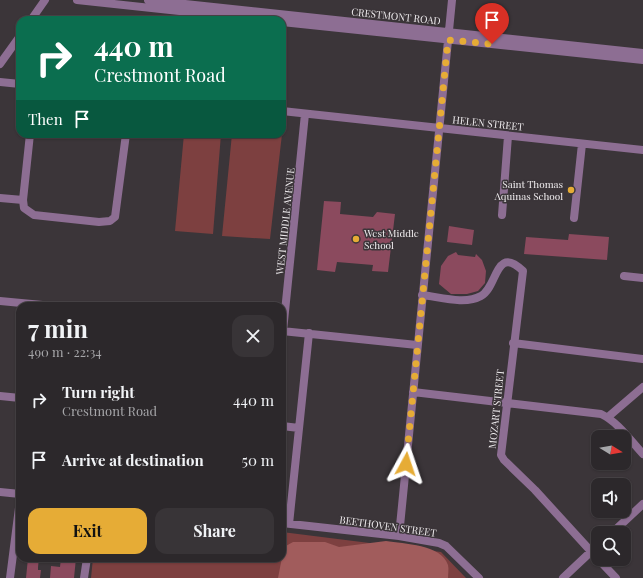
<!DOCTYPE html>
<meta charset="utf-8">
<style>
body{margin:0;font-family:"Playfair Display",serif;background:#383437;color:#f1f3f6;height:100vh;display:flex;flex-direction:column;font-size:15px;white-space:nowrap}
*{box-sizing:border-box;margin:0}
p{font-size:13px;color:#a6a6a9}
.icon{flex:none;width:22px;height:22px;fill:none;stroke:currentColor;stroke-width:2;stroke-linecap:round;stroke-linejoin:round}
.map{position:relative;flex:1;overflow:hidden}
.details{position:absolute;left:16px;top:302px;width:270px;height:260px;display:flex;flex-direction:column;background:#2c282b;border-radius:12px;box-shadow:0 1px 3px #0004,0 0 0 1px #484447}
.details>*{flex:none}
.hud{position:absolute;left:16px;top:16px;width:270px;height:122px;border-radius:12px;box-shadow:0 1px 3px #0004,0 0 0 1px #484447;background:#0b6e4f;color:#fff;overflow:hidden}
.needle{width:26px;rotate:101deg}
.fabs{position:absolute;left:591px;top:430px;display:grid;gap:8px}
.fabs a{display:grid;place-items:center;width:40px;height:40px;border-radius:8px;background:#2c282b;box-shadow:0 1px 3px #0004,0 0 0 1px #484447;font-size:20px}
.pin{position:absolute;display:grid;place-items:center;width:34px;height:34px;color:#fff;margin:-41px -17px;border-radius:50% 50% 50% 0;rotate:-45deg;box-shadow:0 0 4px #0007}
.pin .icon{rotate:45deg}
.me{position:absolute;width:44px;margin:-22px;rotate:5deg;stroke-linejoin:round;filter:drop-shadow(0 0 3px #0008)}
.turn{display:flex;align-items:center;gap:14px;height:84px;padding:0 12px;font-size:18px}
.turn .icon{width:52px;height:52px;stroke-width:2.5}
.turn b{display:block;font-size:28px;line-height:34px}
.then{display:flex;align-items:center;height:38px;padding:0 12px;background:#0003;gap:8px;font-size:15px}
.round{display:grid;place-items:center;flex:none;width:42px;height:42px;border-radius:12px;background:#383437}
.overview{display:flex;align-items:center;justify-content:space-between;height:68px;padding:0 12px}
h1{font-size:24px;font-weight:700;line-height:30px}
.button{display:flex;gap:8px;margin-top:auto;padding:8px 12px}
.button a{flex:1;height:46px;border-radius:12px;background:#e6ac36;color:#111;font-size:16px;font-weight:700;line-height:46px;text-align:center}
.button a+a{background:#383437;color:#f1f3f6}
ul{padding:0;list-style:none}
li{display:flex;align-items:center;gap:12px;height:60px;padding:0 12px}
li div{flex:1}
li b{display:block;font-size:15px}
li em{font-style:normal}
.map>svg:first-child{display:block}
</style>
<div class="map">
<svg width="643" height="578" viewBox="0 0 643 578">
<rect width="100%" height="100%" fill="#3b3539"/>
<!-- green -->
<path fill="#7d4040" d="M184 134H221L213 234 175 231Z
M232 134H282L270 239 222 236Z
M282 532 441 552 466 578H91L93 558H282Z"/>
<!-- forest -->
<path fill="#a15c5c" d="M386 541C404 544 441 544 448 565 449 569 448 574 448 578H278L284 547 293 542H325L339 547Z"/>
<!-- building -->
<path fill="#8b4a5e" d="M324 201 341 202 340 214 373 217 377 212 395 214 388 272 372 271 373 265 337 262 335 272 317 270Z
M449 226 474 230 472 245 447 242Z
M569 234 609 237 607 260 524 254 526 237 568 240Z
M456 252 458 255 475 257 476 254 482 260 486 271 485 283 478 291 467 294H451L439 284 441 266 448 256Z
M28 558H39L38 567V570H41L40 578H26Z
M61 558H76L74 578H50L51 566 60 567Z"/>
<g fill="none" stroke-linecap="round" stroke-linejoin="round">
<!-- minor -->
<path stroke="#8d6e93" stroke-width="8" d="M77 0 262 20
M148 0 643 53
M31 20 45 0
M282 22 643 60
M0 64 20 36
M0 82 20 84
M282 111 643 150
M30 134 23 200 24 208 34 215 99 222 110 221 115 217 126 134
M0 198 23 200
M502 215 508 136
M574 218 582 144
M624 276 643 278
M422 295C440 297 465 305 481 296 498 287 495 244 523 271L501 455 504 460 535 490 598 559
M0 301 53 306
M282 331 417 345
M283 331 305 114
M513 343 643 359
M413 392 601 414C618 422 630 440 643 454
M0 396 20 398
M608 417 643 387
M282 426 299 428
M0 492 20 494
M282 523 399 536 439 543 446 546 479 578
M289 524 309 333
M612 533 643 504
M399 536 452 0
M598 559 616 578
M10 578 20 500
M84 578 87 558
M563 578 598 545"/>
</g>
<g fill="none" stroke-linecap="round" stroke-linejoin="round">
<!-- route -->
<path stroke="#e6ac36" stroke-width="7" stroke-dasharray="0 12.6" d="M406 464 448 40 492 44"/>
</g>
<!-- markers -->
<g fill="#e6ac36" stroke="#3b3539" stroke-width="1.5">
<circle cx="571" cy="190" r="4"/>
<circle cx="356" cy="239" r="4"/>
</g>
<g text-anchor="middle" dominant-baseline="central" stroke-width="3" stroke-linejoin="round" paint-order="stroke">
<!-- street labels -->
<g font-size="10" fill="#f0edef" stroke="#3b3539">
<text transform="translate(396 16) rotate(6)">CRESTMONT ROAD</text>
<text transform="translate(488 123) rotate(6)">HELEN STREET</text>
<text transform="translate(285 221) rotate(-84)">WEST MIDDLE AVENUE</text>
<text transform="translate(496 409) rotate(-84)">MOZART STREET</text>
<text transform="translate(388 526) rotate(8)">BEETHOVEN STREET</text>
</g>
<!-- poi labels -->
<g font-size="10" fill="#f0edef" stroke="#3b3539" text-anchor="end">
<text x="563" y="184">Saint Thomas<tspan x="563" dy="12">Aquinas School</tspan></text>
<text x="364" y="233" text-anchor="start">West Middle<tspan x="364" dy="12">School</tspan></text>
</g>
</g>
</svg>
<div class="fabs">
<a><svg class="needle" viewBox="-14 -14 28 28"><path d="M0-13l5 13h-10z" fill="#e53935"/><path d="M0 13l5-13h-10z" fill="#a6a6a9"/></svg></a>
<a><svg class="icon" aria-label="sound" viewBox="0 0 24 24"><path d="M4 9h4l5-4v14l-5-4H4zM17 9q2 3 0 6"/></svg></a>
<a><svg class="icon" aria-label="search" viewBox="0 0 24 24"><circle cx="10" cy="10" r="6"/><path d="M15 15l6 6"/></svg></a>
</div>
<div class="pin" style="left:492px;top:44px;background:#d93025"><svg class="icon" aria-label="arrive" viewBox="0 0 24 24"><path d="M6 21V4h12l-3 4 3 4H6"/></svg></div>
<svg class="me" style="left:406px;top:464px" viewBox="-20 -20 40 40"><path d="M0-17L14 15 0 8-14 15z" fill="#e6ac36" stroke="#fff" stroke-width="4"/></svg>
<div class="hud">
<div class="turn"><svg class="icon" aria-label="right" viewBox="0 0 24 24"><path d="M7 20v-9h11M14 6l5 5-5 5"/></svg><div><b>440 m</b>Crestmont Road</div></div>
<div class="then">Then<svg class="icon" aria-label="arrive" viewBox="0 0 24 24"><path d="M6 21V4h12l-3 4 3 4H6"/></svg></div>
</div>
<section class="details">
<div class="overview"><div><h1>7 min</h1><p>490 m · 22:34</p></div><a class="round"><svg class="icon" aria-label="close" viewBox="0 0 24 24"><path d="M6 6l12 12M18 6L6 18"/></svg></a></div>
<ul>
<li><svg class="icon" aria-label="right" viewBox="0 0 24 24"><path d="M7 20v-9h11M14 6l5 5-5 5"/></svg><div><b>Turn right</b><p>Crestmont Road</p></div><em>440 m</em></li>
<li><svg class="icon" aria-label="arrive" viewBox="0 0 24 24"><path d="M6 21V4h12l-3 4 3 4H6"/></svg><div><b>Arrive at destination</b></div><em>50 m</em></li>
</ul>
<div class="button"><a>Exit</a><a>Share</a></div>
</section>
</div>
